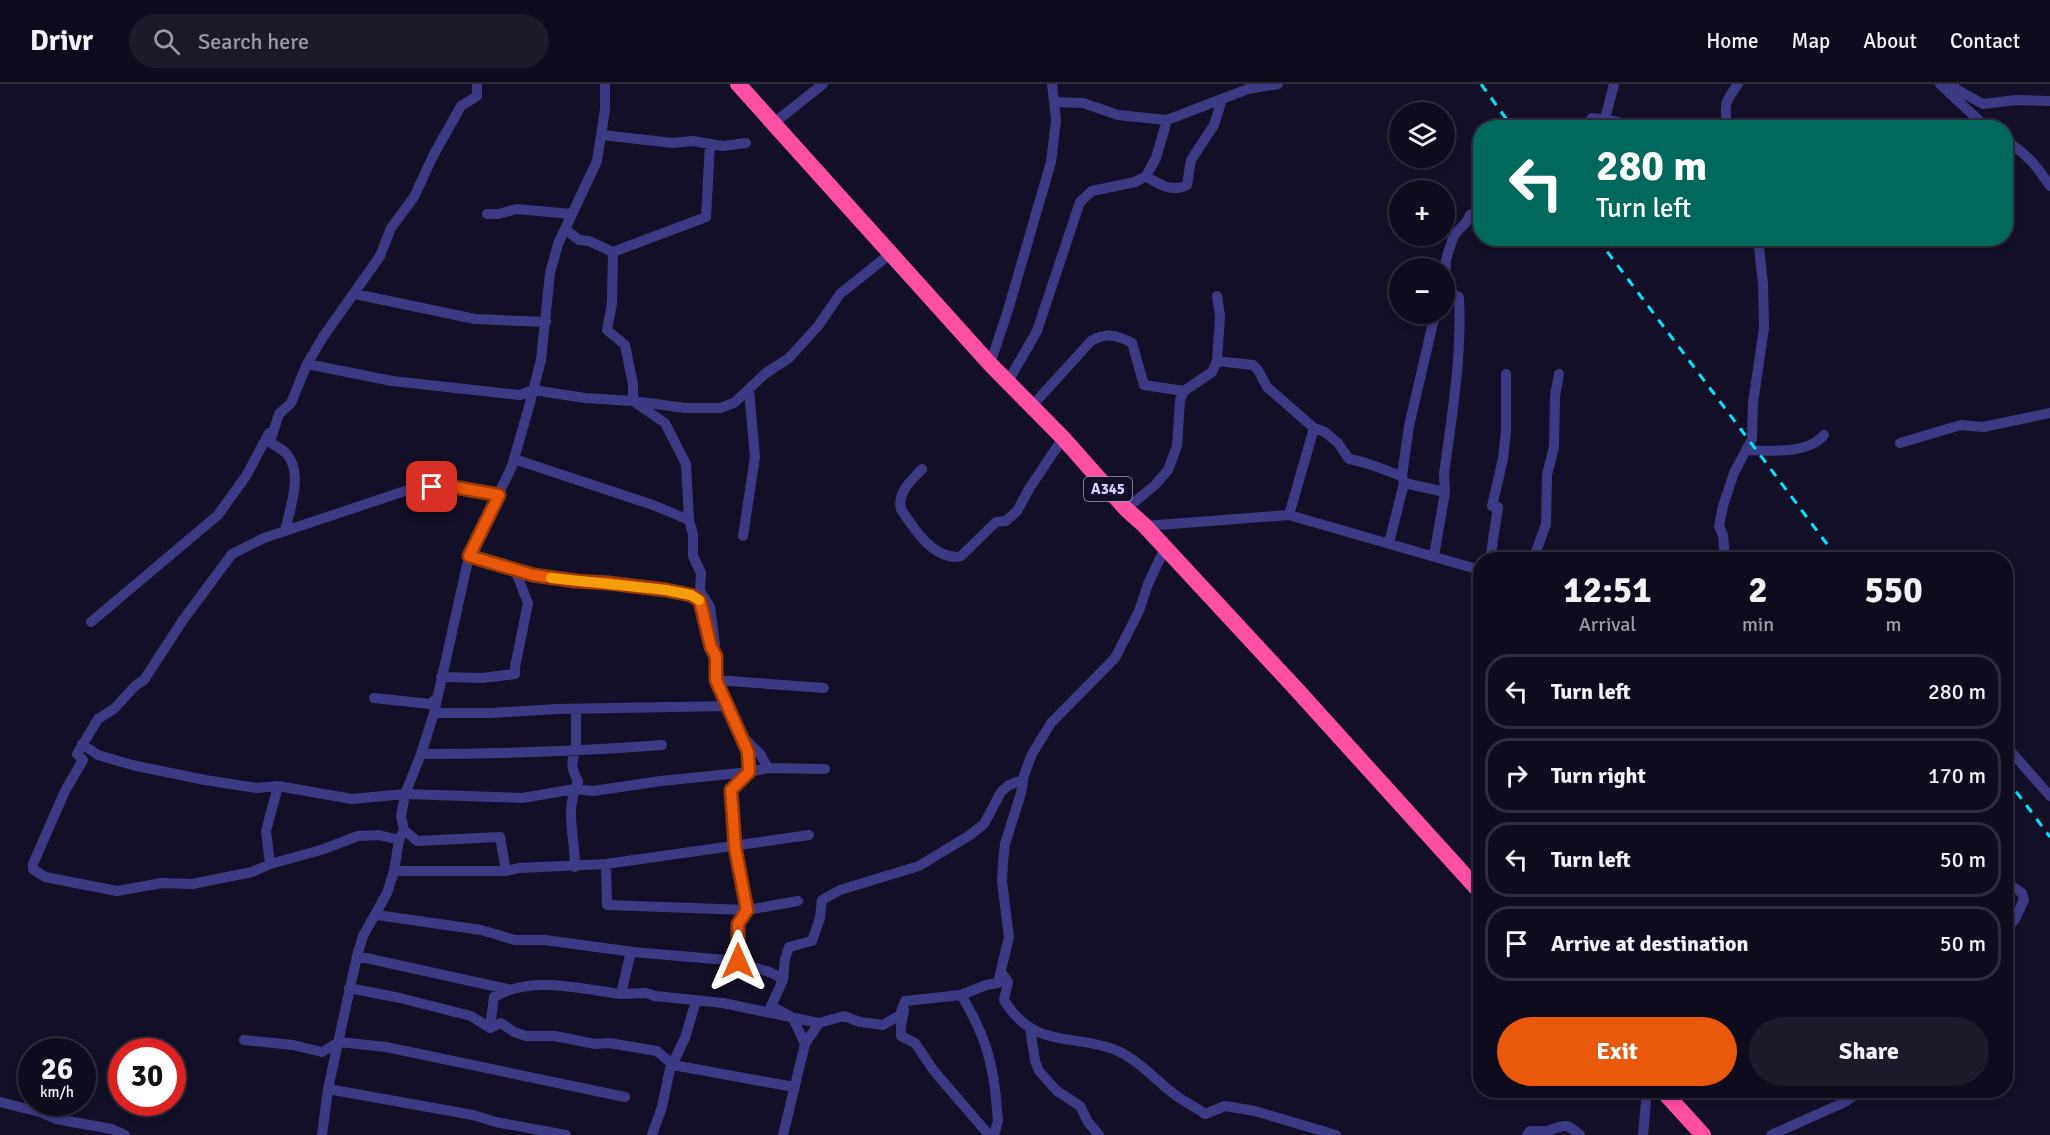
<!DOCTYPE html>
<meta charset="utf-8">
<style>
body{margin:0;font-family:Signika,sans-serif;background:#1c1929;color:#f1f3f6;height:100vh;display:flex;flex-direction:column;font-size:22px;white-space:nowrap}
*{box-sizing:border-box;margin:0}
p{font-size:20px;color:#9b9ba3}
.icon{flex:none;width:33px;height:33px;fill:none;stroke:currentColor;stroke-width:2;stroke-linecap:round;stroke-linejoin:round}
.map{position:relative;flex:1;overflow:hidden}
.panel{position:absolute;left:1473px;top:468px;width:540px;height:546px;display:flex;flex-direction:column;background:#0e0b1c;border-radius:24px;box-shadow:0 3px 9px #0003,0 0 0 2px #2e2b3b}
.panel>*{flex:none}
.top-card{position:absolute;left:1473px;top:36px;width:540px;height:126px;border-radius:24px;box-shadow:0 3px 9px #0003,0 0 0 2px #2e2b3b;background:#00695c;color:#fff;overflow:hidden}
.controls{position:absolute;left:1389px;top:18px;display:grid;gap:12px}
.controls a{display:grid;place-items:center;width:66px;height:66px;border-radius:50%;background:#0e0b1c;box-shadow:0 3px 9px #0003,0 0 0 2px #2e2b3b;font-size:30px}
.speed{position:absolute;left:18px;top:954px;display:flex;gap:12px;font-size:30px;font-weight:700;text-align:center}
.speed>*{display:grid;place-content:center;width:78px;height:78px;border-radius:50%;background:#0e0b1c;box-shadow:0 3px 9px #0003,0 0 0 2px #2e2b3b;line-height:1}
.speed small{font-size:15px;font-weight:400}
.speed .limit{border:9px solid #d22;background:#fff;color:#111}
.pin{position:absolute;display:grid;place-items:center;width:51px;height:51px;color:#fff;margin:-26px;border-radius:12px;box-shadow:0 3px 9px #0006}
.me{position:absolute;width:66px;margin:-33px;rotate:0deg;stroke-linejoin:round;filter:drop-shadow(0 0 4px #0008)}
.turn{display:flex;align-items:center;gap:21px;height:126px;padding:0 24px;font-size:27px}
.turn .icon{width:78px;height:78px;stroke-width:2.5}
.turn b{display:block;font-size:42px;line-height:51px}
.eta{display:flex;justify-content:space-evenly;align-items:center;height:102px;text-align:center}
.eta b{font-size:36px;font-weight:800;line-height:42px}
.action{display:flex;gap:12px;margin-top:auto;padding:12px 24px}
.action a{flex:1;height:69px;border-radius:36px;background:#ea580c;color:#fff;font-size:24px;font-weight:800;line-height:69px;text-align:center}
.action a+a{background:#1c1929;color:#f1f3f6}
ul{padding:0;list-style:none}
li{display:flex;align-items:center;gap:18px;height:75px;margin:0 12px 9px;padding:0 12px;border:3px solid #2e2b3b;border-radius:24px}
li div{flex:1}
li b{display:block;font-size:22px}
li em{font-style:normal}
header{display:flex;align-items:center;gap:36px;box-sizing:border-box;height:84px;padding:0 30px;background:#0e0b1c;border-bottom:2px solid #2e2b3b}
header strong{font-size:28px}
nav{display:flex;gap:33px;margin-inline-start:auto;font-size:21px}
.search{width:420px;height:54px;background:#1c1929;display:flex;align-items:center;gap:15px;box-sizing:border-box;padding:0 21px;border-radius:33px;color:#9b9ba3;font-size:22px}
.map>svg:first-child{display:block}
</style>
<header>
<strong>Drivr</strong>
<div class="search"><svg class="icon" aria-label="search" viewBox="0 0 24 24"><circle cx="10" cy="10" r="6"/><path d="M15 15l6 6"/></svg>Search here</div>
<nav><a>Home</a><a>Map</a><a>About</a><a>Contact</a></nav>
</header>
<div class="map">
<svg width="2050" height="1051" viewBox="0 0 2050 1051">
<rect width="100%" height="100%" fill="#130f26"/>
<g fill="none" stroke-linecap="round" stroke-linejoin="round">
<!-- minor -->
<path stroke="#3d3a85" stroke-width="10" d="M1940 0 1987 44
M1953 0 1956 5 1983 20 2016 16 2050 17
M1055 18 1083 19 1118 31 1167 36 1248 5 1278 0
M1605 35 1614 0
M774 39 823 0
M1583 44 1592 34 1619 38 1621 44
M1727 44C1725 19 1723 21 1738 0
M602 51 673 59 692 57 723 62 746 59
M2006 57C2027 70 2036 81 2050 102
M1146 92C1158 100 1173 109 1187 101L1191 76 1214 41 1222 15
M487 130H498L517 125 571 130
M565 145 579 156 589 157 613 168 612 219 607 246 625 261 633 300V317L665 339 686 380 689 436 693 450V472L701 489 700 507 710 523 715 560
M613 168 706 133 710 60
M1444 196C1447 189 1445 184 1446 177 1447 171 1451 160 1453 154 1458 144 1467 141 1470 131L1480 127
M355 210 475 235 546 238
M1217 277 1253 281 1258 286 1267 303 1314 344 1325 348 1338 359 1349 375C1368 378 1384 386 1402 392
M307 280 392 297 520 311 533 306 585 314 633 317 685 324H720L734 319 766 289 789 274 818 242 840 210 891 169
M990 280 1008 226 1051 78 1056 36 1052 0
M1007 299 1037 247 1080 118 1092 107 1135 98 1146 92 1156 74 1167 36
M1031 323 1091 257C1106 248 1117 251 1132 259L1144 301 1184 307
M1900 359 1961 341 1983 343 2050 329
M1748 366C1770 367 1808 370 1824 351
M514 375 653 421 689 436
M922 385C911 397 897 408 901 425 913 444 935 478 961 472L996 438 1006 437 1017 427 1029 405 1063 354
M1404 399 1445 408
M1126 425 1155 401 1168 386 1177 362 1180 316 1184 307 1212 288 1217 277 1220 232 1217 212
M1289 431 1314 344
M1145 442 1289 431 1480 486
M285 447C290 424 304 389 286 369 282 365 275 362 270 358L279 330 291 319 307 280 323 253 380 172 391 144 414 113 433 72 461 22 477 12V0
M743 452 755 373 749 306
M1389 459 1404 399 1402 392 1409 342 1435 230
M469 472 533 491 576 497 608 499 666 506 691 511 700 517 711 563 716 572V596L748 667 749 688 731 706 735 763 747 826 738 840V877C753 886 769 884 783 896
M1434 472 1445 408 1444 390C1452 331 1462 273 1459 213L1444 206
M1490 476 1498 423 1492 422 1503 375 1506 347V290
M1533 476 1546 440 1547 391 1554 363 1555 312 1559 290
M1725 476 1723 451 1719 442 1723 422 1734 389 1752 355 1753 319 1764 244 1763 200 1758 154
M1794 476 1804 472 1825 476
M91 538 218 431 246 392 269 349
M441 593 482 594 515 590V583L528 519 515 486
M716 596 824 604
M374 614 430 620 437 614
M434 629H490L558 625 729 622
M746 656 760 670 768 684
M82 660 98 671 132 681 205 696 257 704 278 702 352 715 405 710 522 714 575 705 593 707 661 697 749 688 768 684 825 685
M2006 662 2050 712
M421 670C502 670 582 667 662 661
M404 746 417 757 500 753 506 787
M399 756 379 751 358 752 321 766 270 780 252 788 192 800 162 799 117 807 45 793 33 785V780L65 707 83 676 77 670 98 635 115 624 135 602 144 596 183 536 232 470 264 454 417 403 448 402 499 411
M270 780 266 747 278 702
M606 780 607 821 747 826 798 817
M575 783C575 749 564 730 578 697 572 686 570 679 576 667V625
M394 787H506L519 784 606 780 809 751
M2006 798 2022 809 2024 816 2015 835 2006 846
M377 831 481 846 515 856H545L633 868 738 877
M633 868 630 872 621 910 646 909 655 912 723 919 819 939 844 932 860 938 883 941 900 931 905 917
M357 872 507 905
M1001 888 1008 898 1004 916C1033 963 1066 950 1110 964 1138 973 1155 997 1178 1013 1187 1019 1196 1023 1205 1030L1225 1022 1255 1027 1336 1051
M349 904 400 914 471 932 490 944 501 939 514 948 526 952H555L595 960 609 959 657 967 673 981 794 1003
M961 911C985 950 994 981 997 1026L998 1037 994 1051
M905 917 961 911 986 901 998 899 1009 853 1002 797 1003 778 1005 760 1021 709 1024 691 1032 670 1051 639 1115 574 1139 527 1148 500 1165 464
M904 926 901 942V952L915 959 934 987 989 1051
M490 944 494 913C531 891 581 905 621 910
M1030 944 1035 977 1039 987 1057 1007 1080 1022 1088 1038 1099 1051
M244 956 293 961 322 968 339 958 386 963 625 1013
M805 960 793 934 771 922 783 896 785 875 789 863 812 857 820 834 822 816 840 806 919 782 970 751 984 740 1001 708 1009 701 1023 696
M328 1005 473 1031 496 1038 566 1051
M0 1018 40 1028 56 1035 112 1045 125 1051
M322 1051 328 1005 357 872 363 852 387 809 394 787 399 756 404 746 401 732 405 710 421 670 434 629 469 472 512 382 528 326 541 276 550 189 558 160 597 77 605 26V0
M652 1051 662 1023 670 985 685 954 696 917
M783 1051 805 960 819 939
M1527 1051 1530 1047C1537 1047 1544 1048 1550 1046 1567 1041 1564 1038 1580 1051
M1643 1051 1647 1006
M1771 1051 1845 1018 1862 1006"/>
<!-- highway -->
<path stroke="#ff4fa3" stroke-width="16" d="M738 0 990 280 1063 354 1126 425 1145 442 1298 607 1480 808
M1662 1006 1703 1051"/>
<!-- rail -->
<path stroke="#00e5ff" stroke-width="3" stroke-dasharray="9 8" stroke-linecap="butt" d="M1481 0 1513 44
M1597 154 1839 476
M2006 694 2050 753"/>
</g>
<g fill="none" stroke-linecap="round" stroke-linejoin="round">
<!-- route casing -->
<g stroke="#983908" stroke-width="15">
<path id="route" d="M432 403 448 402 499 411 469 472 533 491 576 497 608 499 666 506 691 511 700 517 711 563 716 572V596L748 668 749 688 731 706 735 763 747 826 738 840V877"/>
</g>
<!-- route -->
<use href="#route" stroke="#ea580c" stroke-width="10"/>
<!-- slow -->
<path stroke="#f59e0b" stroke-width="10" d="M551 494 666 506 691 511 699 516"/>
</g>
<g text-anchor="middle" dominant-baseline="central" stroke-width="6" stroke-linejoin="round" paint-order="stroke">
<!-- shield labels -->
<rect fill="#130f26" stroke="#9e99be" stroke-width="1.5" x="1084" y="393" width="48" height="24" rx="4.5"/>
<g font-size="15" font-weight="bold" fill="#d9d4ff">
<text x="1108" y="405">A345</text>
</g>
</g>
</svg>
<div class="controls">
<a><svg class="icon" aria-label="layers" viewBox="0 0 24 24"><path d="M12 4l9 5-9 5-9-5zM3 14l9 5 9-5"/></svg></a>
<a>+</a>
<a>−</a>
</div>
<div class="speed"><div>26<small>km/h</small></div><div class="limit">30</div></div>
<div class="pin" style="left:432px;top:403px;background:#d93025"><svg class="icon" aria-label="arrive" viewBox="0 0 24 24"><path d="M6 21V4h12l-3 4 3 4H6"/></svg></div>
<svg class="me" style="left:738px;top:877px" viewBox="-20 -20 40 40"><path d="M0-17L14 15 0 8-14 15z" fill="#ea580c" stroke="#fff" stroke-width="4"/></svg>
<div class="top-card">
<div class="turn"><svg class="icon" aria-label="left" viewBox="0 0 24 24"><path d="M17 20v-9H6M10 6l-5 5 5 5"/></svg><div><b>280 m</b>Turn left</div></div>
</div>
<section class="panel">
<div class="eta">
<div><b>12:51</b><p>Arrival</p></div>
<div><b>2</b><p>min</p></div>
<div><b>550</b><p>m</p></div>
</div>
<ul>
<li><svg class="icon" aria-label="left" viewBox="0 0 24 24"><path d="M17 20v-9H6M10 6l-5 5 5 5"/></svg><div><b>Turn left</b></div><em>280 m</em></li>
<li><svg class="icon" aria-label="right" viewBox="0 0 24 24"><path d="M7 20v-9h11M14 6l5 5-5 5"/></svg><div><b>Turn right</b></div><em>170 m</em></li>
<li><svg class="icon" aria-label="left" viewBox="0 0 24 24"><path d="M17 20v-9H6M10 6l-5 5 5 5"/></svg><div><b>Turn left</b></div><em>50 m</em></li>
<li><svg class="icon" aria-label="arrive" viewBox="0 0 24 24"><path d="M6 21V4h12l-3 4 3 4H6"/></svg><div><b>Arrive at destination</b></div><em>50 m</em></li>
</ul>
<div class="action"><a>Exit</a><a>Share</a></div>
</section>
</div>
